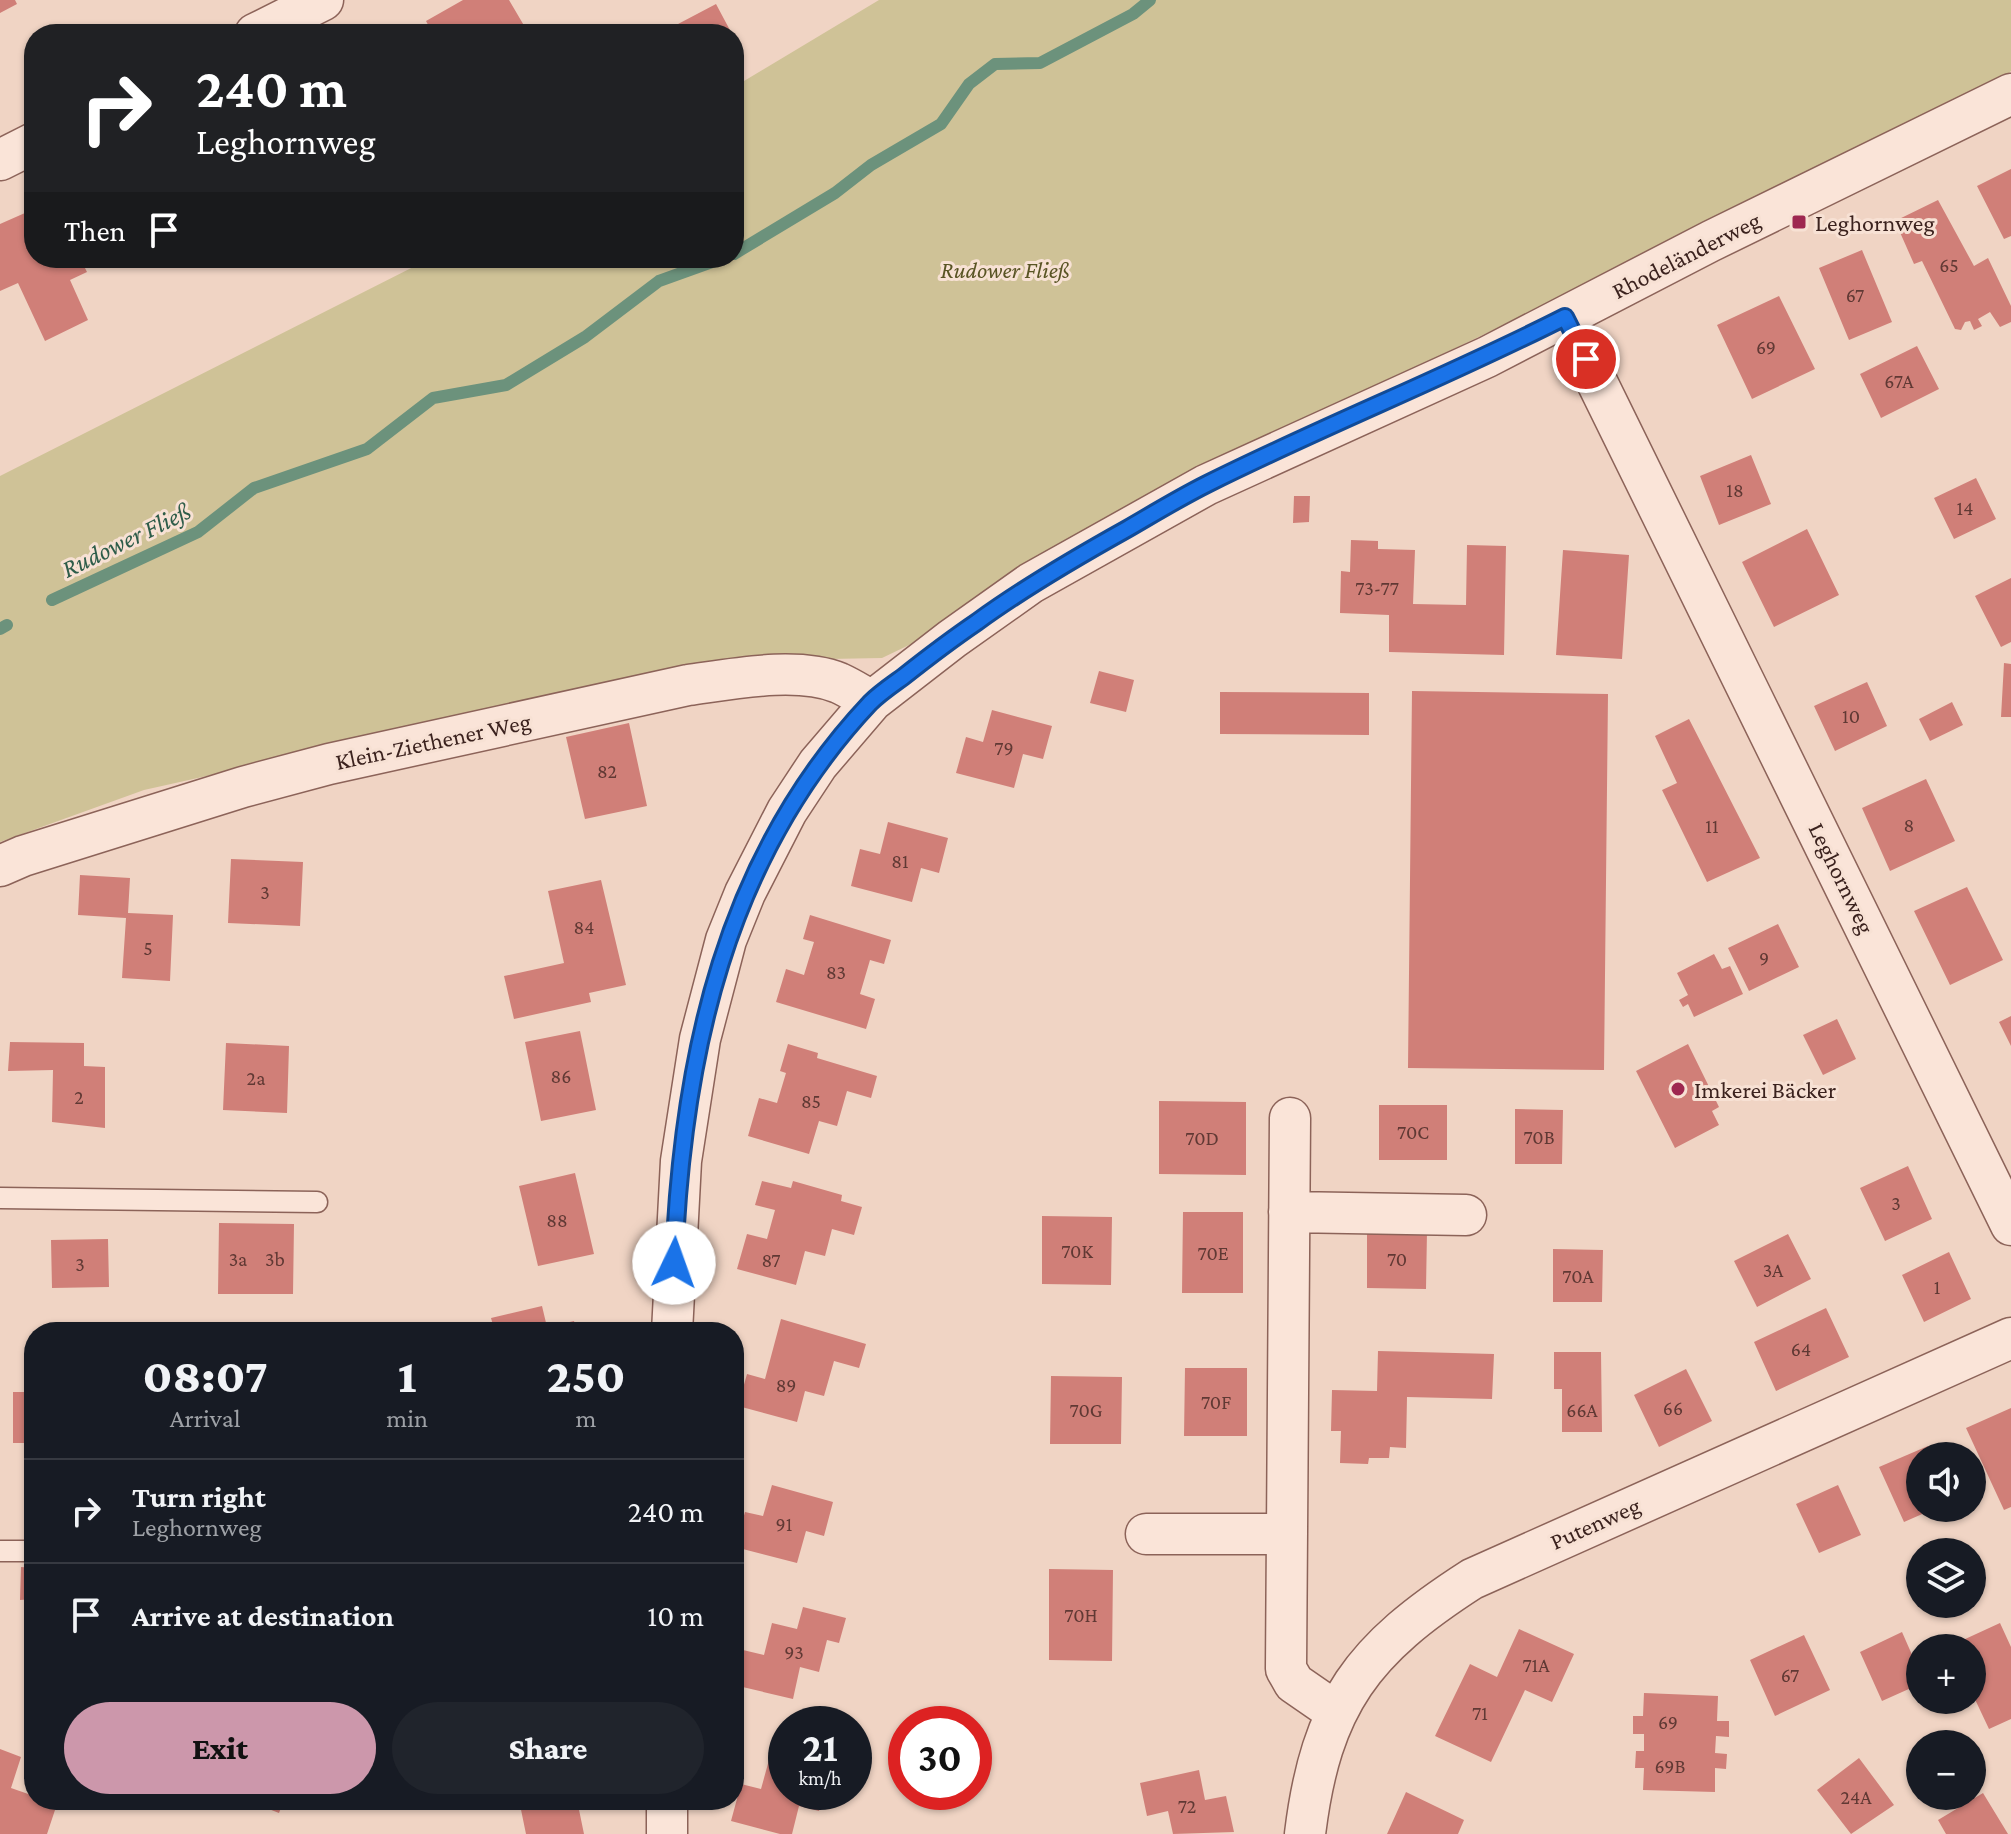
<!DOCTYPE html>
<meta charset="utf-8">
<style>
body{margin:0;font-family:"Crimson Pro",serif;background:#20242c;color:#f1f3f6;height:100vh;display:flex;flex-direction:column;font-size:30px;white-space:nowrap}
*{box-sizing:border-box;margin:0}
p{font-size:26px;color:#9ea1a6}
.icon{flex:none;width:44px;height:44px;fill:none;stroke:currentColor;stroke-width:2;stroke-linecap:round;stroke-linejoin:round}
.map{position:relative;flex:1;overflow:hidden}
.drawer{position:absolute;left:24px;top:1322px;width:720px;height:488px;display:flex;flex-direction:column;background:#171b24;border-radius:32px;box-shadow:0 2px 6px #0004}
.drawer>*{flex:none}
.guide{position:absolute;left:24px;top:24px;width:720px;height:244px;border-radius:32px;box-shadow:0 2px 6px #0004;background:#202124;color:#fff;overflow:hidden}
.tools{position:absolute;left:1906px;top:1442px;display:grid;gap:16px}
.tools a{display:grid;place-items:center;width:80px;height:80px;border-radius:50%;background:#171b24;box-shadow:0 2px 6px #0004;font-size:40px}
.speed{position:absolute;left:768px;top:1706px;display:flex;gap:16px;font-size:40px;font-weight:700;text-align:center}
.speed>*{display:grid;place-content:center;width:104px;height:104px;border-radius:50%;background:#171b24;box-shadow:0 2px 6px #0004;line-height:1}
.speed small{font-size:20px;font-weight:400}
.speed .limit{border:12px solid #d22;background:#fff;color:#111}
.pin{position:absolute;display:grid;place-items:center;width:68px;height:68px;color:#fff;margin:-34px;border:4px solid #fff;border-radius:50%;box-shadow:0 2px 8px #0007}
.me{position:absolute;width:88px;margin:-44px;rotate:3deg;stroke-linejoin:round;filter:drop-shadow(0 0 6px #0008)}
.turn{display:flex;align-items:center;gap:28px;height:168px;padding:0 40px;font-size:36px}
.turn .icon{width:104px;height:104px;stroke-width:2.5}
.turn b{display:block;font-size:56px;line-height:68px}
.then{display:flex;align-items:center;height:76px;padding:0 40px;background:#0003;gap:16px;font-size:30px}
.eta{display:flex;justify-content:space-evenly;align-items:center;height:136px;text-align:center}
.eta b{font-size:48px;font-weight:800;line-height:56px}
.action{display:flex;gap:16px;margin-top:auto;padding:16px 40px}
.action a{flex:1;height:92px;border-radius:48px;background:#cc97ab;color:#111;font-size:32px;font-weight:800;line-height:92px;text-align:center}
.action a+a{background:#20242c;color:#f1f3f6}
ul{padding:0;list-style:none}
li{display:flex;align-items:center;gap:24px;height:104px;padding:0 40px;border-top:2px solid #363941}
li div{flex:1}
li b{display:block;font-size:30px}
li em{font-style:normal}
.map>svg:first-child{display:block}
</style>
<div class="map">
<svg width="2011" height="1834" viewBox="0 0 2011 1834">
<rect width="100%" height="100%" fill="#f0d4c4"/>
<!-- green -->
<path fill="#cfc297" d="M879 0H2011V71L1985 94 1295 425 932 634 882 658 722 661 144 790 0 842V476L431 258H734V87Z"/>
<g fill="none" stroke-linecap="round" stroke-linejoin="round">
<!-- stream -->
<path stroke="#6c927c" stroke-width="12" d="M734 254 835 193 871 165 941 124 969 84 995 64 1040 63 1133 14 1150 0
M52 600 198 532 254 488 367 449 433 398 506 385 585 337 659 281 723 258
M0 629 7 625"/>
</g>
<!-- building -->
<path fill="#d07f78" d="M0 0H15L17 4 0 13Z
M463 0H509L529 34H433L426 21Z
M716 4 732 34H659Z
M734 38 744 56 734 62Z
M2011 169V236L2004 239 1977 186Z
M1938 200 1974 266 1988 258 2011 306V322L2000 327 1990 312 1978 319 1982 326 1974 330 1970 321 1965 322 1961 330 1955 329 1922 261 1914 264 1895 221Z
M34 209V258H80L87 272 70 280 88 320 45 341 18 283 0 291V224Z
M1862 250 1892 322 1849 340 1819 268Z
M1779 296 1815 369 1752 399 1717 325Z
M1917 346 1939 389 1881 418 1860 374Z
M1751 455 1771 504 1719 525 1700 476Z
M1976 478 1996 519 1954 539 1934 498Z
M1294 496H1310L1309 522 1293 523Z
M1807 529 1839 595 1774 627 1742 562Z
M1351 540 1378 541V549L1415 550 1413 604 1466 605 1467 545 1506 546 1504 655 1389 652V615L1340 613 1341 571 1350 572Z
M1563 550 1629 555 1622 659 1556 655Z
M2011 578V642L2001 647 1975 596Z
M2004 663 2011 664V717H2001Z
M1099 671 1134 680 1126 712 1090 703Z
M1867 682 1887 726 1835 751 1814 706Z
M1412 691 1608 694 1604 1070 1408 1068Z
M1220 692 1369 693V735L1220 734Z
M1952 702 1963 725 1930 741 1919 719Z
M992 710 1052 726 1043 759 1023 754 1014 788 956 773 966 737 983 742Z
M1689 719 1760 858 1707 882 1662 790 1677 783 1655 736Z
M629 723 647 806 585 819 566 737Z
M1926 779 1955 841 1890 871 1862 808Z
M888 822 948 838 939 873 921 868 912 902 851 886 860 849 880 854Z
M231 859 303 862 300 926 228 923Z
M80 875 130 878 128 913 173 915 170 981 122 978 126 918 78 915Z
M601 880 626 985 589 993 591 1002 514 1019 504 976 564 963 548 891Z
M1967 887 2003 960 1950 985 1914 911Z
M810 915 891 940 884 964 870 960 860 994 875 999 866 1029 776 1002 786 969 804 975 814 942 803 939Z
M1778 924 1799 967 1749 991 1728 948Z
M1714 954 1722 969 1730 966 1743 994 1694 1017 1688 1004 1683 1007 1679 1000 1688 995 1677 973Z
M2011 1016V1046L1999 1022Z
M1837 1019 1856 1059 1823 1075 1803 1035Z
M580 1031 596 1110 541 1121 525 1042Z
M10 1042 84 1043V1066L105 1067V1128L52 1122 53 1070 8 1071Z
M226 1043 289 1046 287 1113 223 1110Z
M788 1044 818 1053 817 1058 877 1076 871 1098 847 1091 837 1126 819 1121 809 1154 748 1136 759 1098 777 1103 786 1073 780 1071Z
M1688 1044 1719 1107 1712 1111 1719 1125 1675 1148 1636 1071Z
M1159 1101 1246 1102V1175L1159 1174Z
M1379 1105H1447V1160H1379Z
M1515 1109 1563 1110 1562 1164H1515Z
M1908 1166 1932 1219 1885 1241 1860 1188Z
M575 1173 594 1254 538 1266 519 1186Z
M762 1181 791 1188 793 1181 842 1195 841 1201 862 1207 854 1235 832 1229 825 1256 805 1251 796 1285 737 1269 747 1234 767 1239 775 1210 755 1205Z
M1183 1212H1243V1293H1182Z
M1042 1216 1112 1217 1111 1285 1042 1284Z
M219 1223 294 1224 293 1294H218Z
M1367 1231H1427L1426 1289 1367 1288Z
M1788 1234 1811 1279 1757 1307 1734 1261Z
M108 1239 109 1287 52 1288 51 1240Z
M1553 1249 1603 1250 1602 1302H1553Z
M1949 1252 1971 1299 1924 1322 1902 1275Z
M542 1306 547 1327 574 1321 577 1332H495L491 1318Z
M1826 1308 1849 1357 1776 1391 1754 1342Z
M781 1319 866 1344 859 1368 834 1361 824 1396 805 1391 797 1422 738 1406 747 1374 765 1379Z
M1378 1351 1494 1354 1492 1399 1407 1397 1406 1448 1390 1447 1389 1458H1369L1368 1464 1340 1463 1341 1431H1331L1332 1390 1377 1391Z
M1554 1352H1601L1602 1432H1562V1389H1554Z
M1185 1368H1247V1436H1184Z
M1686 1369 1712 1421 1659 1447 1634 1395Z
M1051 1376 1122 1377 1121 1444H1050Z
M13 1392H34V1443H13Z
M2011 1408V1507L2004 1510 1966 1428Z
M1928 1446 1932 1456H1920V1508H1936L1904 1522 1879 1467Z
M772 1485 833 1502 824 1536 806 1531 797 1563 735 1547 745 1512 763 1516Z
M1838 1485 1861 1535 1819 1553 1796 1504Z
M21 1567 34 1568V1599L20 1600Z
M1049 1569 1113 1570 1112 1661 1049 1660Z
M803 1607 846 1618 839 1643 827 1640 819 1672 800 1667 793 1699 734 1685 743 1650 764 1655 772 1623 797 1629Z
M2000 1623 2011 1647V1719L1989 1729 1972 1693V1648H1951L1950 1646Z
M1519 1629 1574 1654 1552 1702 1525 1690 1491 1762 1435 1736 1470 1664 1497 1677Z
M1902 1632 1920 1673V1684L1882 1701 1860 1652Z
M1804 1635 1830 1690 1775 1716 1750 1660Z
M1644 1693 1718 1696 1717 1721H1729V1737L1716 1736 1715 1753 1727 1754 1726 1769 1715 1768V1792L1643 1790 1644 1768H1635L1636 1751H1644V1734H1633V1716H1643Z
M0 1749 21 1757 11 1788 34 1796V1800L57 1804 47 1834H0Z
M1859 1758 1894 1805 1851 1834 1817 1790Z
M769 1760 786 1765V1792H824L819 1811 799 1806 792 1834H780L731 1821 741 1784 761 1789Z
M1199 1770 1205 1800 1226 1796 1234 1832 1173 1834 1168 1811 1147 1816 1140 1783Z
M1406 1792 1464 1820 1458 1834H1387Z
M1983 1793 2008 1834H1946L1938 1820Z
M246 1800H284L279 1813Z
M519 1800H577L584 1834H526Z"/>
<g fill="none" stroke-linecap="round" stroke-linejoin="round">
<!-- lane casing -->
<g stroke="#8c6359" stroke-width="23">
<path id="lane" d="M0 1198 317 1202
M0 1551H34"/>
</g>
<!-- street casing -->
<g stroke="#8c6359" stroke-width="43">
<path id="street" d="M255 34 323 0
M0 160 34 143
M1565 317 2011 1225
M0 866 23 856 243 787 329 764 688 685C732 679 797 666 839 683 850 688 861 695 872 701
M1290 1118 1286 1669 1294 1683 1336 1712
M1289 1212 1466 1215
M672 1332 681 1161 700 1039 726 940 745 893 787 811 818 764 872 701 952 639 1031 583 1206 485 1487 357 1711 241 2011 94
M1146 1534H1287
M667 1834V1800
M1305 1834C1321 1703 1363 1649 1472 1579L2011 1338"/>
</g>
<!-- lane -->
<use href="#lane" stroke="#fae4d8" stroke-width="20"/>
<!-- street -->
<use href="#street" stroke="#fae4d8" stroke-width="40"/>
</g>
<g fill="none" stroke-linecap="round" stroke-linejoin="round">
<!-- route casing -->
<g stroke="#114b97" stroke-width="20">
<path id="route" d="M674 1263C682 1057 725 857 870 703 880 693 892 685 903 677 927 658 952 639 977 622 1025 587 1075 558 1127 529 1153 514 1179 498 1207 484 1325 425 1447 377 1565 317L1586 359"/>
</g>
<!-- route -->
<use href="#route" stroke="#1a73e8" stroke-width="14"/>
</g>
<!-- markers -->
<g fill="#9e2750" stroke="#f7e1d4" stroke-width="3">
<rect x="1791" y="214" width="16" height="16" rx="4"/>
<circle cx="1678" cy="1089" r="8"/>
</g>
<g text-anchor="middle" dominant-baseline="central" stroke-width="6" stroke-linejoin="round" paint-order="stroke">
<!-- number labels -->
<g font-size="20" fill="#603934">
<text x="1949" y="265">65</text>
<text x="1855" y="295">67</text>
<text x="1766" y="347">69</text>
<text x="1899" y="381">67A</text>
<text x="1735" y="490">18</text>
<text x="1965" y="508">14</text>
<text x="1377" y="588">73-77</text>
<text x="1851" y="716">10</text>
<text x="1004" y="748">79</text>
<text x="607" y="771">82</text>
<text x="1909" y="825">8</text>
<text x="1712" y="826">11</text>
<text x="900" y="861">81</text>
<text x="265" y="892">3</text>
<text x="584" y="927">84</text>
<text x="148" y="948">5</text>
<text x="1764" y="958">9</text>
<text x="836" y="972">83</text>
<text x="561" y="1076">86</text>
<text x="256" y="1078">2a</text>
<text x="79" y="1097">2</text>
<text x="811" y="1101">85</text>
<text x="1413" y="1132">70C</text>
<text x="1539" y="1137">70B</text>
<text x="1202" y="1138">70D</text>
<text x="1896" y="1203">3</text>
<text x="557" y="1220">88</text>
<text x="1077" y="1251">70K</text>
<text x="1213" y="1253">70E</text>
<text x="238" y="1259">3a</text>
<text x="275" y="1259">3b</text>
<text x="1397" y="1259">70</text>
<text x="771" y="1260">87</text>
<text x="80" y="1264">3</text>
<text x="1773" y="1270">3A</text>
<text x="1578" y="1276">70A</text>
<text x="1937" y="1287">1</text>
<text x="1801" y="1349">64</text>
<text x="786" y="1385">89</text>
<text x="1216" y="1402">70F</text>
<text x="1673" y="1408">66</text>
<text x="1086" y="1410">70G</text>
<text x="1582" y="1410">66A</text>
<text x="784" y="1524">91</text>
<text x="1081" y="1615">70H</text>
<text x="794" y="1652">93</text>
<text x="1536" y="1665">71A</text>
<text x="1790" y="1675">67</text>
<text x="1480" y="1713">71</text>
<text x="1668" y="1722">69</text>
<text x="1670" y="1766">69B</text>
<text x="1856" y="1797">24A</text>
<text x="1187" y="1806">72</text>
</g>
<!-- poi labels -->
<g font-size="24" fill="#3b221e" stroke="#f7e1d4" text-anchor="start">
<text x="1815" y="222">Leghornweg</text>
<text x="1694" y="1089">Imkerei Bäcker</text>
</g>
<!-- street labels -->
<g font-size="24" fill="#3b221e" stroke="#f7e1d4">
<text transform="translate(1686 255) rotate(-27)">Rhodeländerweg</text>
<text transform="translate(433 741) rotate(-12)">Klein-Ziethener Weg</text>
<text transform="translate(1842 878) rotate(64)">Leghornweg</text>
<text transform="translate(1595 1523) rotate(-24)">Putenweg</text>
</g>
<!-- park labels -->
<g font-size="24" font-style="italic" fill="#595424" stroke="#f7e1d4">
<text x="1005" y="269">Rudower Fließ</text>
</g>
<!-- water labels -->
<g font-size="26" font-style="italic" fill="#2d5c49" stroke="#f7e1d4">
<text transform="translate(126 540) rotate(-26)">Rudower Fließ</text>
</g>
</g>
</svg>
<div class="tools">
<a><svg class="icon" aria-label="sound" viewBox="0 0 24 24"><path d="M4 9h4l5-4v14l-5-4H4zM17 9q2 3 0 6"/></svg></a>
<a><svg class="icon" aria-label="layers" viewBox="0 0 24 24"><path d="M12 4l9 5-9 5-9-5zM3 14l9 5 9-5"/></svg></a>
<a>+</a>
<a>−</a>
</div>
<div class="speed"><div>21<small>km/h</small></div><div class="limit">30</div></div>
<div class="pin" style="left:1586px;top:359px;background:#d93025"><svg class="icon" aria-label="arrive" viewBox="0 0 24 24"><path d="M6 21V4h12l-3 4 3 4H6"/></svg></div>
<svg class="me" style="left:674px;top:1263px" viewBox="-20 -20 40 40"><circle r="19" fill="#fff"/><path d="M0-13L10 11 0 6-10 11z" fill="#1a73e8"/></svg>
<div class="guide">
<div class="turn"><svg class="icon" aria-label="right" viewBox="0 0 24 24"><path d="M7 20v-9h11M14 6l5 5-5 5"/></svg><div><b>240 m</b>Leghornweg</div></div>
<div class="then">Then<svg class="icon" aria-label="arrive" viewBox="0 0 24 24"><path d="M6 21V4h12l-3 4 3 4H6"/></svg></div>
</div>
<section class="drawer">
<div class="eta">
<div><b>08:07</b><p>Arrival</p></div>
<div><b>1</b><p>min</p></div>
<div><b>250</b><p>m</p></div>
</div>
<ul>
<li><svg class="icon" aria-label="right" viewBox="0 0 24 24"><path d="M7 20v-9h11M14 6l5 5-5 5"/></svg><div><b>Turn right</b><p>Leghornweg</p></div><em>240 m</em></li>
<li><svg class="icon" aria-label="arrive" viewBox="0 0 24 24"><path d="M6 21V4h12l-3 4 3 4H6"/></svg><div><b>Arrive at destination</b></div><em>10 m</em></li>
</ul>
<div class="action"><a>Exit</a><a>Share</a></div>
</section>
</div>
